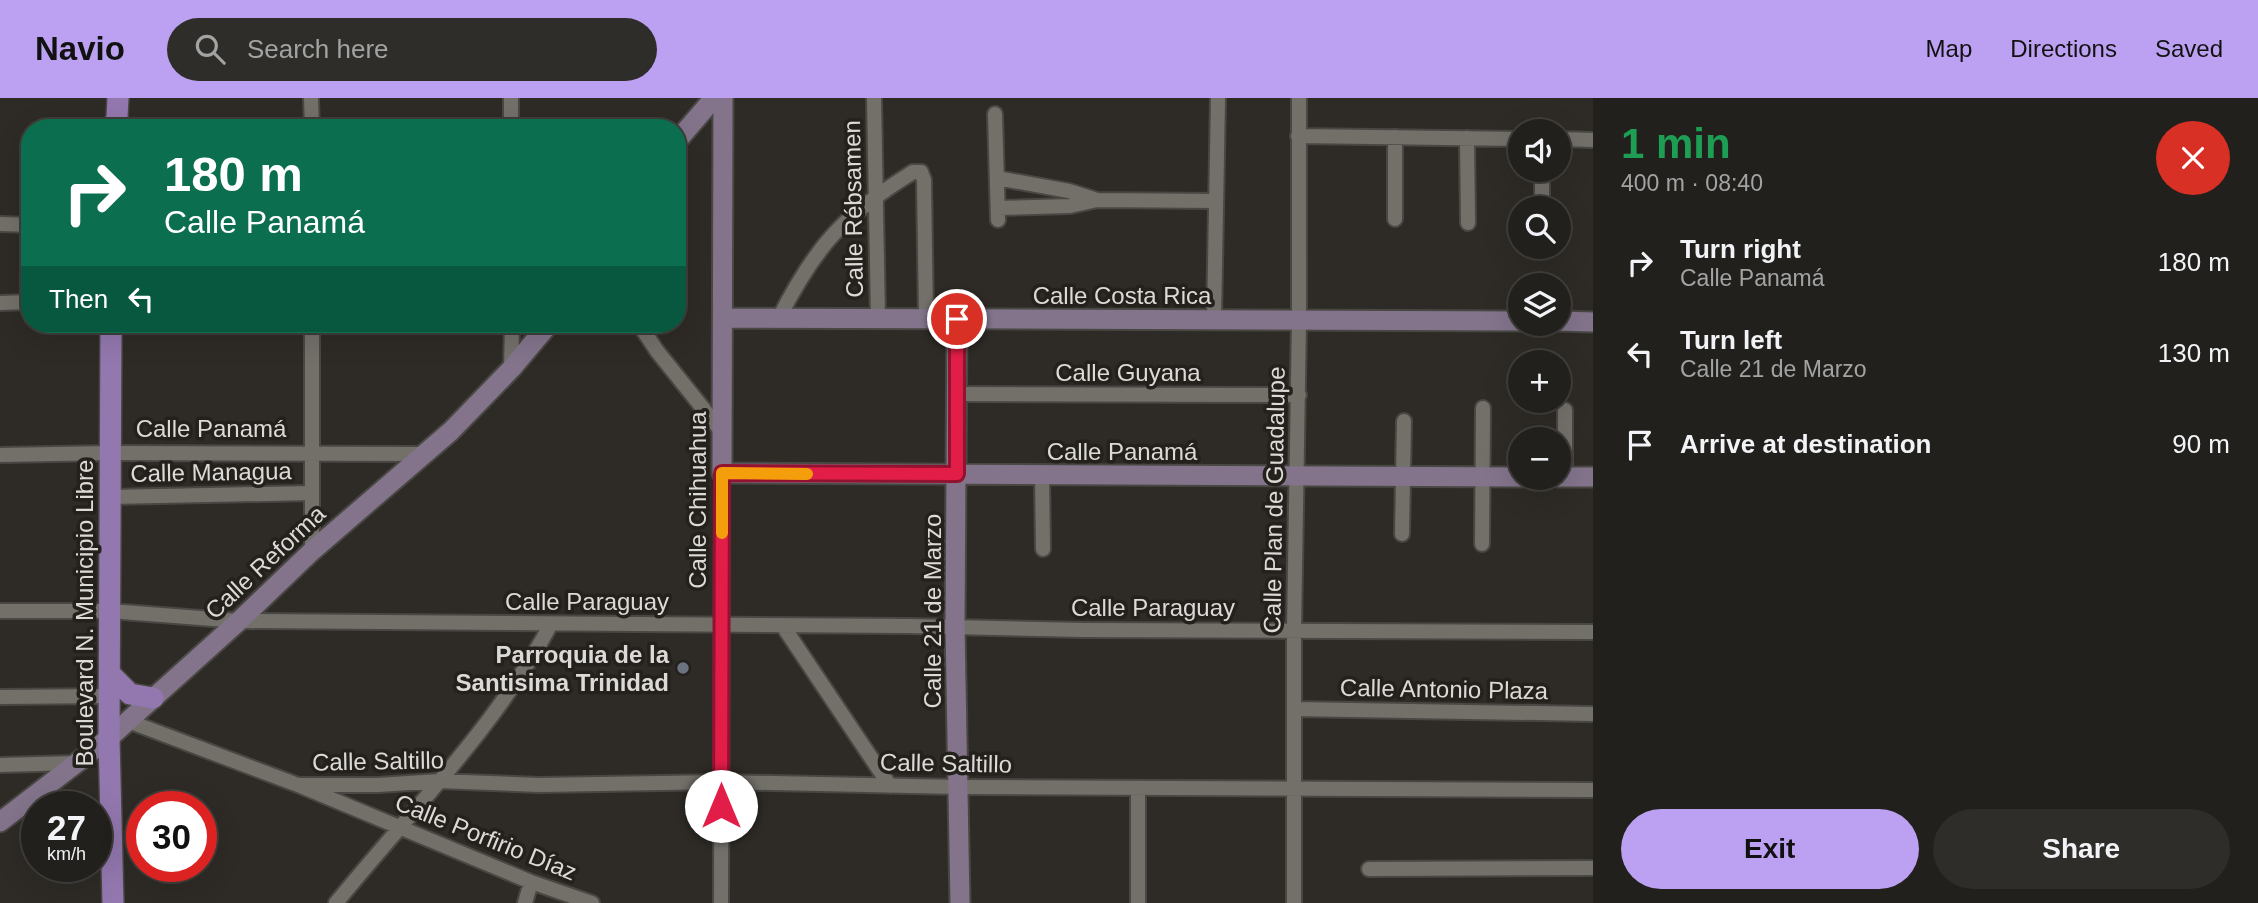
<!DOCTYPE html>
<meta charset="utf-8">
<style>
body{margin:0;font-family:Arial,sans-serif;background:#2e2d29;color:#f1f3f6;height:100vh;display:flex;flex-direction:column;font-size:26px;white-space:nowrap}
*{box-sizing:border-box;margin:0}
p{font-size:23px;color:#a2a3a3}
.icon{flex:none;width:38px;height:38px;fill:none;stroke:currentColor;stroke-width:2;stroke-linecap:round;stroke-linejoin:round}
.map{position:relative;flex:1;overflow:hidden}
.panel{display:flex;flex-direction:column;background:#22201c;width:665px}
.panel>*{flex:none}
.guide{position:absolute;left:21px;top:21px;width:665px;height:214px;border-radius:28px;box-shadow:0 7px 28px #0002,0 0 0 2px #3f3e3b;background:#0b6e4f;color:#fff;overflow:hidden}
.fabs{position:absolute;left:1508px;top:21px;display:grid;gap:14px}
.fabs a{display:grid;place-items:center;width:63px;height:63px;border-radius:50%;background:#22201c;box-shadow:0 7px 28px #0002,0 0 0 2px #3f3e3b;font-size:35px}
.speed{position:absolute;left:21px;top:693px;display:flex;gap:14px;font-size:35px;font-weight:700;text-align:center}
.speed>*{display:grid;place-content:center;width:91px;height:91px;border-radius:50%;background:#22201c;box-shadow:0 7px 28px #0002,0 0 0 2px #3f3e3b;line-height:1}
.speed small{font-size:18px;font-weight:400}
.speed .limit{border:10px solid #d22;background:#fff;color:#111}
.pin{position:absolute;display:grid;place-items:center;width:60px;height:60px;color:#fff;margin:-30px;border:4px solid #fff;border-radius:50%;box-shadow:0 2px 7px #0007}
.me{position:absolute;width:77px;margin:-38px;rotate:0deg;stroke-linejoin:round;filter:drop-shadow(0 0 5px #0008)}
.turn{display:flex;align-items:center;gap:24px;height:147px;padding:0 28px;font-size:32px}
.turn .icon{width:91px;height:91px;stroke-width:2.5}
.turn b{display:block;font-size:49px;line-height:60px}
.then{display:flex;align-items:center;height:66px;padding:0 28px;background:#0003;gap:14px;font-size:26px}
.round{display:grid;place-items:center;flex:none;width:74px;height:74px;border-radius:37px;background:#2e2d29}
.summary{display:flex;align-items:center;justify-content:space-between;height:119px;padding:0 28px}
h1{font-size:42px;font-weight:700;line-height:52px;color:#1e9e55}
.action{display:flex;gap:14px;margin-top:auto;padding:14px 28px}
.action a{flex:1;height:80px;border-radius:42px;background:#bca0f2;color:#111;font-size:28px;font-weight:700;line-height:80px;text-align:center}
.action a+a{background:#2e2d29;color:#f1f3f6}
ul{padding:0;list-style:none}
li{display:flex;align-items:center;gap:21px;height:91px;padding:0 28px}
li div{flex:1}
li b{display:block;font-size:26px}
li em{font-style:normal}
header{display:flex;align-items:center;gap:42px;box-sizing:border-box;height:98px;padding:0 35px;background:#bca0f2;color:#111}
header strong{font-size:33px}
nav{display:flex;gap:38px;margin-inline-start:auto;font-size:24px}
.search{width:490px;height:63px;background:#2e2d29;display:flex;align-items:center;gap:18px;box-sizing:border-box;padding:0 24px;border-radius:38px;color:#a2a3a3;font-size:26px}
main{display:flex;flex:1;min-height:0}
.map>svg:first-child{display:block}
</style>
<header>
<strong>Navio</strong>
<div class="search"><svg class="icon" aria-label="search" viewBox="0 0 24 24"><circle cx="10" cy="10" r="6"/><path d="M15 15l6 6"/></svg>Search here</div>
<nav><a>Map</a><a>Directions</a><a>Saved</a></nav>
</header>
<main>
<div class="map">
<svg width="1593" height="805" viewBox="0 0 1593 805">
<rect width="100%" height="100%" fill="#2e2b26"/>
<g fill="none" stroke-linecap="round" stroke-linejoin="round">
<!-- street casing -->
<g stroke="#494743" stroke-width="18">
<path id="street" d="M311 0 312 30
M874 0 878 220
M995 16 998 122
M511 30V0
M1298 38 1521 41
M1467 40 1468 125
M1559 41 1593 42
M1542 72V110
M997 80 1069 93 1097 102
M998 110 1070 108 1097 102 1216 103
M1395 121V39
M0 126 30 127
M0 205 30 204
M779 220C816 147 844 117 913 74H921L924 82 926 221
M1214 222 1218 0
M312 226V453
M639 226 657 253 722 334
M511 271 512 226
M957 296 1299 297
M1565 312V379
M0 357 110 355 422 356
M1042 377 1043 451
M110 399 312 395
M1402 436 1404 323
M1482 446 1483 310
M0 513H110L239 523 907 528 1083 532 1593 534
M783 528 890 688
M0 599 109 598
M1294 611 1593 616
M128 623 298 687 531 784 592 805
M0 667 76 665
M298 687H378L439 683 539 687 721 684 958 689 1593 692
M1138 690V805
M1369 771 1593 770
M336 805C410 714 495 630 551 526
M525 805 531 784
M721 805 722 375
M1294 805V532L1299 222V0"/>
</g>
<!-- secondary casing -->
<g stroke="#494743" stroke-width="23">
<path id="secondary" d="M723 0 722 375 1521 379
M677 43 714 0
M723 220 1521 223
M957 221 955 529 960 805
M1559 223 1593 224
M1559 379H1593
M0 724 109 640 239 523 312 453 451 333 511 271 549 226"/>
</g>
<!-- primary casing -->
<g stroke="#494743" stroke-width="24">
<path id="primary" d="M114 30 117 19 118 0
M111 226 109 640 113 805
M110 576 130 596 153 600"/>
</g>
<!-- street -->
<use href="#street" stroke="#73706a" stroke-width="14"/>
<!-- secondary -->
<use href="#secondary" stroke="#83748c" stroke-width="19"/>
<!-- primary -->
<use href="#primary" stroke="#9378af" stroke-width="21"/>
</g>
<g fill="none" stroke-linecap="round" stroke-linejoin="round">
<!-- route casing -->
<g stroke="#92132f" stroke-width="18">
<path id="route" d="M721 708 722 375 957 376V221"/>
</g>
<!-- route -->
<use href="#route" stroke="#e11d48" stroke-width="12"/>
<!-- slow -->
<path stroke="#f59e0b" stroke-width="12" d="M722 435V375L807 376"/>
</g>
<!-- markers -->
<circle fill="#6b7280" stroke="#24211d" stroke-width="2.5" cx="683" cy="570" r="7"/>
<g text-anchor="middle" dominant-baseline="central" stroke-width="7" stroke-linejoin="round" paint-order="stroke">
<!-- street labels -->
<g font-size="24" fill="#dcdad7" stroke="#24211d">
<text transform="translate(853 111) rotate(-91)">Calle Rébsamen</text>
<text x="1122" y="197">Calle Costa Rica</text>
<text x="1128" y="274">Calle Guyana</text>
<text x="211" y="330">Calle Panamá</text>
<text x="1122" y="353">Calle Panamá</text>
<text transform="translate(211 374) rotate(-1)">Calle Managua</text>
<text transform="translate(697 402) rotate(-90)">Calle Chihuahua</text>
<text transform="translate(1274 402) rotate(-89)">Calle Plan de Guadalupe</text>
<text transform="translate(265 464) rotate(-43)">Calle Reforma</text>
<text x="587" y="503">Calle Paraguay</text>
<text x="1153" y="509">Calle Paraguay</text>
<text transform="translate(932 513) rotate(-90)">Calle 21 de Marzo</text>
<text transform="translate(84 515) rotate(-90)">Boulevard N. Municipio Libre</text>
<text transform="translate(1444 591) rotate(1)">Calle Antonio Plaza</text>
<text transform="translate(378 663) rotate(-1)">Calle Saltillo</text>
<text transform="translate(946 665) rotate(1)">Calle Saltillo</text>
<text transform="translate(486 739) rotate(22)">Calle Porfirio Díaz</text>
</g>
<!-- poi labels -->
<g font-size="24" font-weight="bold" fill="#dcdad7" stroke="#24211d" text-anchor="end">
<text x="669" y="556">Parroquia de la<tspan x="669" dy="28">Santisima Trinidad</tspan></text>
</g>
</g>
</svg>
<div class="fabs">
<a><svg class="icon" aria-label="sound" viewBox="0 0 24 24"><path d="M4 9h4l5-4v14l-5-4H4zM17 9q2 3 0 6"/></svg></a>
<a><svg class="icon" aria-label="search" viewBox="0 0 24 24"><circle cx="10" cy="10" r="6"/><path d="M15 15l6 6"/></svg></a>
<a><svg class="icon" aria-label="layers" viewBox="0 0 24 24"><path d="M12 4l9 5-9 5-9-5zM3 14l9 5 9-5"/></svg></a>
<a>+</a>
<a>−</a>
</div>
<div class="speed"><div>27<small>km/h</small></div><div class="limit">30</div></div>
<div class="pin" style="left:957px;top:221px;background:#d93025"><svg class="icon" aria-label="arrive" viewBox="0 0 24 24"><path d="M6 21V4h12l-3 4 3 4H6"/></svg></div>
<svg class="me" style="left:721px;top:708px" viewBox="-20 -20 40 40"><circle r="19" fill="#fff"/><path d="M0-13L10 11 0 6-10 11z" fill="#e11d48"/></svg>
<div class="guide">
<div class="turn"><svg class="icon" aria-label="right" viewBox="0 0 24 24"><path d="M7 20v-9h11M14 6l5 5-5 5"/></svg><div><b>180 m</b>Calle Panamá</div></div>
<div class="then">Then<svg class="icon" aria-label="left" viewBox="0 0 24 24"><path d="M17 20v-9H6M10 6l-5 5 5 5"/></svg></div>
</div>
</div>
<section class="panel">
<div class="summary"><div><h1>1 min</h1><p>400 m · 08:40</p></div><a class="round" style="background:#d93025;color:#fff"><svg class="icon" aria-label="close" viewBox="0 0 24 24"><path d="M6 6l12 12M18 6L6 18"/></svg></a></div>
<ul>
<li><svg class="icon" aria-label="right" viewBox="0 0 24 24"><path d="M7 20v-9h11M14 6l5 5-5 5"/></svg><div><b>Turn right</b><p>Calle Panamá</p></div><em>180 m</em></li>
<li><svg class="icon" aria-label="left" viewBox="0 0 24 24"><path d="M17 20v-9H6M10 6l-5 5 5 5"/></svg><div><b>Turn left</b><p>Calle 21 de Marzo</p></div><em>130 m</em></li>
<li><svg class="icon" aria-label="arrive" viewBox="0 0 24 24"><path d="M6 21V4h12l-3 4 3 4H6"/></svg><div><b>Arrive at destination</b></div><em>90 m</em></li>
</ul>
<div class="action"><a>Exit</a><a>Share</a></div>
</section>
</main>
